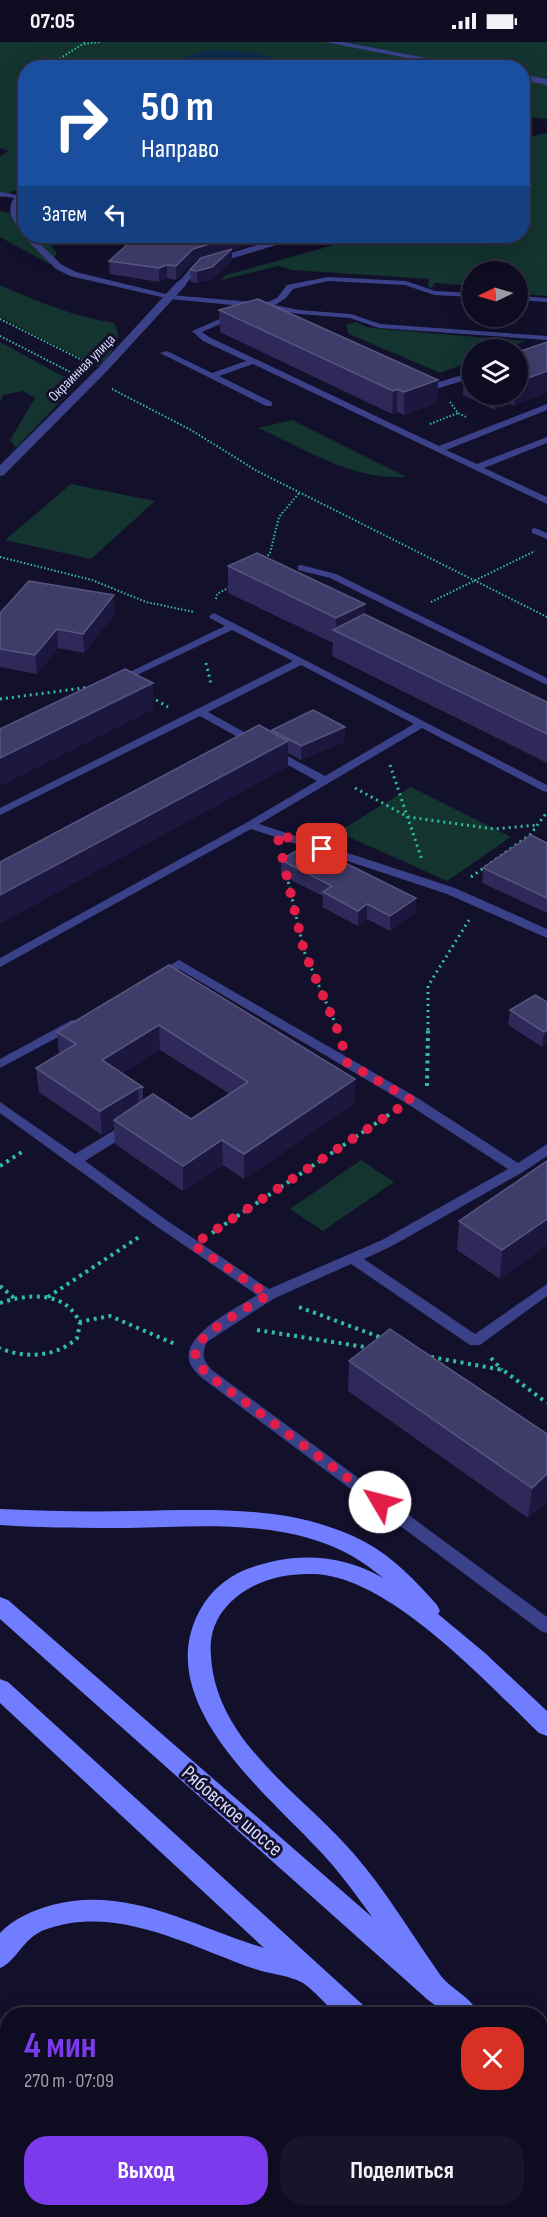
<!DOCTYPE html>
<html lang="ru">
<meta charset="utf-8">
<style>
body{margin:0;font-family:"Sofia Sans Condensed",sans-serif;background:#171529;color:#f1f3f6;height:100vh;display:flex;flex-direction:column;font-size:22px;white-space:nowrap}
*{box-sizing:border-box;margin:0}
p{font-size:20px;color:#9b9ba5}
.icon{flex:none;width:33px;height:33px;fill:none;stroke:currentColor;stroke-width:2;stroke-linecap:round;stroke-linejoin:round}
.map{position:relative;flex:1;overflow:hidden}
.drawer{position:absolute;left:0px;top:1965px;width:548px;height:210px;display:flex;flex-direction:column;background:#0e0c20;border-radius:24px 24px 0 0;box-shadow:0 6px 24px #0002,0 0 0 2px #2e2c3e}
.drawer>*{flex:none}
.hud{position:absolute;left:18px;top:18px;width:512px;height:183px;border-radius:24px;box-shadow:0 6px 24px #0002,0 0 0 2px #2e2c3e;background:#1a4fa0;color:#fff;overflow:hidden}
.needle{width:39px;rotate:265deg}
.controls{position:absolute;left:462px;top:219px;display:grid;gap:12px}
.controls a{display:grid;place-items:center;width:66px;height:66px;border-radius:50%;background:#0e0c20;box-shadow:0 6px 24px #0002,0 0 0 2px #2e2c3e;font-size:30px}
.pin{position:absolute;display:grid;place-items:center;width:51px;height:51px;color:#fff;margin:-26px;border-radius:12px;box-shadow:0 3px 9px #0006}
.me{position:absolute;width:66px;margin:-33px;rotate:307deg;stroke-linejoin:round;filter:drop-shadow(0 0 4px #0008)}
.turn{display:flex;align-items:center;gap:21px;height:126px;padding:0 24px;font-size:27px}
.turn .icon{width:78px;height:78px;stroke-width:2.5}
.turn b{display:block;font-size:42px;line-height:51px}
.then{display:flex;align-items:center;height:57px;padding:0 24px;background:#0003;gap:12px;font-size:22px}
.round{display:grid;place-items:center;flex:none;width:63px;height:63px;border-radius:24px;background:#171529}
.headline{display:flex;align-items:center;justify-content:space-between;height:102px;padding:0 24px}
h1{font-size:36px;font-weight:700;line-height:45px;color:#7c3aed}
.action{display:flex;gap:12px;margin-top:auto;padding:12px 24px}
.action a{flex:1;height:69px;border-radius:24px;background:#7c3aed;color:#fff;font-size:24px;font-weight:700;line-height:69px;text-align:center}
.action a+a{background:#171529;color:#f1f3f6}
.status{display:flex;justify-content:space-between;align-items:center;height:42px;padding:0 30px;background:#0e0c20;direction:ltr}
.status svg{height:16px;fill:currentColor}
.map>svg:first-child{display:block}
</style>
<div class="status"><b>07:05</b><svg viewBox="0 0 49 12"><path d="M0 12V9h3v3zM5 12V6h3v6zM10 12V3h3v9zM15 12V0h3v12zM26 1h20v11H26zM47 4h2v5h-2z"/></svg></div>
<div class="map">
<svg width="547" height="2175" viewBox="0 0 547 2175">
<rect width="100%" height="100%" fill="#12102a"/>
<!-- green -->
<path fill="#13342f" d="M0 0H547V77L522 74V26H26L25 114 21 112 16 116 25 118V143L0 156V114L8 109 0 106Z
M547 91V254L518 252V230H472V244L435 241 432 246 428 245 429 237 292 228 278 224 221 238 226 233 367 194H522V96Z
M25 166 26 194H84L48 198 57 212 49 222 0 195V168L7 171Z
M0 243C38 260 73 274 114 281 125 299 111 311 99 325L0 275Z
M356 280 367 285 382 287 526 299 504 307 472 308V319L440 331 349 292 346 283Z
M0 300 77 342 16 406 10 398 35 356 23 349 3 353 0 361Z
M292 378 407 435C354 439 305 407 258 386Z
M71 442 155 459 91 517 5 498Z
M411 745 511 795 447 839 338 790Z
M361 1118 394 1140 323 1189 290 1167Z"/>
<!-- water -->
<path fill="#0d2b4d" d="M222 8 253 11 305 25H265L243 19 228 18 212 19 188 25H157L201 10Z"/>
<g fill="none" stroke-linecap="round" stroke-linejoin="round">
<!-- path-far2 -->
<path stroke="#30bda4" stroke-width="2" stroke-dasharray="1.5 2" stroke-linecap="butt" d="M84 2 100 0
M45 26 86 0
M26 34 17 39 26 52
M0 277 82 318
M0 294 72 331
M112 347 191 388 257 429 547 575
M450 360 458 371 466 375
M430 382 458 371
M0 515 92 538 146 560 194 570
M263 519 270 511 279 475 300 450
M216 557 217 552 232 544
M431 560 535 509"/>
<!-- path-far1 -->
<path stroke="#30bda4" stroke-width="3" stroke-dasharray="2 4" stroke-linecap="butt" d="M206 621 211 642
M151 655 168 665
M0 657 91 645
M390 723 422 818
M355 746 408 775 494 787 537 783
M287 834 304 909 338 988
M471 835 530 793 547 770
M428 988V944L469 878"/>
<!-- path -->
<path stroke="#30bda4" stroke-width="4" stroke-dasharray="3 4.5" stroke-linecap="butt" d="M337 986 339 991
M427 1044 428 986
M0 1124 25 1108
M212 1191 390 1072
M0 1244 14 1256
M48 1255 142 1193
M0 1261C29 1251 68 1249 80 1282L77 1296C58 1315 23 1317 0 1306
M299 1265 382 1296
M79 1280 110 1274 175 1302
M257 1288 371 1306
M431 1315 503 1328 547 1361
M491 1316 502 1328"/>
<!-- lane -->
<path fill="#3b4189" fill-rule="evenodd" d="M0 150 23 154 17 168 26 184V192C14 184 5 169 14 156L0 154Z
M25 192 32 194 62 223 76 230 170 253 265 261 277 256 287 243 328 235 406 239 435 249 472 251V255L434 253 405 243 328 239 293 247 286 256 275 263 299 268 351 272 380 282 547 294V298L379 286 350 276 299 272 266 266 255 269 251 267 253 265 170 257 70 234 56 227 25 196Z
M282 194H290L283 201 200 226 185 243 178 241 194 222 277 197Z
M518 254 547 256V260L518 258Z
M234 271 241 273 202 290 209 295 439 404 547 362V368L446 408 477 422 547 395V401L484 426 547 455V462L253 322 219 334 272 360V364H266L160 311 167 309 212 331 246 319 203 299 192 289Z
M472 330V336L439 346 419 338 423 335 439 340Z
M535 486 547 491V497L532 491V487Z
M301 523 336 532 547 636V643L330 536 298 528V524Z
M214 571 547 743V750L543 749 422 686 259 782 455 846 547 887V896L447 852 251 787 0 925V916L246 781 317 739 268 712V708H276L325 734 414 682 301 623 208 670 260 699V703H252L200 674 0 773V766L293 619 232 588 120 641 116 642 111 639 225 584 210 576 209 574Z
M179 918 416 1055 518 1121 547 1102V1114L523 1130 392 1204 364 1217 475 1292 547 1242V1254L480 1303H470L351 1222 273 1257 207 1300C201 1312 203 1318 212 1328L547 1575V1591L541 1589 202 1336C198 1332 192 1327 190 1321 179 1293 237 1266 257 1253L156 1184 0 1071V1060L75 1112 126 1081H136L138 1084 136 1087 85 1119 166 1178 269 1247 382 1198 508 1127 406 1061 179 927 156 939 150 935Z
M72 978 77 979 78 982 77 985 0 1026V1017Z"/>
<!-- street -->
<path fill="#3b4189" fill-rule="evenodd" d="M325 0H343L479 26H458Z
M522 32 547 37V43L522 38Z
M182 238 186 239V243L106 330 4 433 0 434V423L98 326 178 239Z"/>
<!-- secondary -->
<path fill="#707dff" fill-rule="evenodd" d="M0 1467C44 1469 88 1470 132 1469 211 1468 293 1462 365 1500 393 1515 416 1539 437 1563L440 1569 438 1572 485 1611 547 1669V1694L539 1691C487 1641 388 1533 313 1532 281 1531 249 1540 227 1564 214 1578 209 1596 211 1614 216 1701 303 1752 354 1812 387 1850 412 1893 441 1934 452 1948 472 1955 478 1972H447L428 1958 0 1577V1555L8 1558 372 1875C355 1851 338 1828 318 1807 266 1751 157 1664 196 1576 206 1553 224 1536 247 1527 294 1510 339 1511 383 1536 313 1474 215 1484 128 1486 86 1486 43 1486 0 1483Z
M0 1637 8 1640 363 1963 367 1972H336C326 1963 315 1949 303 1941 289 1933 269 1932 255 1927 189 1904 115 1861 44 1888 22 1897 16 1920 0 1926V1891C14 1876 32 1869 52 1863 128 1843 194 1885 264 1906L0 1661Z
M540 2020 547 2023V2051L540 2048Z
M0 2036 8 2039V2075L0 2072Z
M0 2088 8 2091V2126L0 2123Z
M540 2139 547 2142V2174L535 2168H540Z
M47 2168H80L83 2175H50Z"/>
</g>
<!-- wall -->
<path fill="#2e2958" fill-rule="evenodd" d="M137 194H259L248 203 232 208V219L213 237 197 241 191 240 190 228 200 218 193 220 176 238 167 236 159 240 110 232 109 219Z
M219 268 438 338 437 361 404 373 397 370 392 372 220 290Z
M472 327V352H518L514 364 510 362 495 368 463 353 464 330Z
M228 524 365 573 547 660V721L332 614 333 601 228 551Z
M0 571 115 572 84 611 58 606 37 632 0 625Z
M345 685 344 700 301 718 288 711V725L272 691V688Z
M547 801V871L482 841 483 826Z
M281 818 416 856 415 871 390 889 367 877 358 884 322 865 323 854 281 833Z
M169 923 355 1037 354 1062 244 1137 223 1123 183 1149 115 1102 114 1085 102 1093 39 1050 36 1026 59 1012 57 990ZM160 1008 230 1052 191 1077 143 1058V1045L122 1031Z
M547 960V1002L542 1005 508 983 510 968Z
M547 1119V1203L500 1237 457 1208 459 1179Z
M349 1319 547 1392V1460L528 1476 348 1349Z"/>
<!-- shaded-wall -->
<path fill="#1b173e" d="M237 194H259L248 203 232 208V219L213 237 197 241V229L230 209 193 220 176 238V224L193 207Z
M167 223V236L159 240V226Z
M547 329V351L514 364V352H518V340Z
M438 338 437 361 404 373V350Z
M397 347V370L392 372 393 349Z
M496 352H511L510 362 495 368Z
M114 553 115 572 84 611 83 592Z
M365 562 364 588 336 589V576Z
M57 587 58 606 37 632 35 613Z
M153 641 154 667 0 744V716Z
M345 685 344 700 301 718V704Z
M288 699V725L0 882V853Z
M416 856 415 871 390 889V874Z
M367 862V877L358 884V869Z
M159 983 160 1008 104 1043 102 1018Z
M547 988V1002L542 1005 544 990Z
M355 1037 354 1062 244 1137V1112Z
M138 1046 139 1070 114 1078V1085L102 1093 100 1069Z
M222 1098 223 1123 183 1149V1124Z
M547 1177V1203L500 1237 502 1208Z
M547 1432V1460L528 1476 532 1446Z"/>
<!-- building -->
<path fill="#403c6a" stroke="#585581" stroke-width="1.5" d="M137 194H237L193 207 176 224 167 223 159 226 109 219Z
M232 207 212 225 197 229 190 228 201 216Z
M258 257 438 338 404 350 397 347 393 349 219 268Z
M547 300V329L518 340V310Z
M472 327V334L464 330Z
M257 511 365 562 336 576 228 524Z
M29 539 114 553 83 592 57 587 35 613 0 607V571Z
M364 572 547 660V692L333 588Z
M125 627 153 641 0 716V687Z
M313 668 345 685 301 704 272 688Z
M259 683 288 699 0 853V820Z
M531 793 547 801V856L483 826Z
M307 802 416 856 390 874 367 862 358 869 323 850 332 844 281 818Z
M169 923 355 1037 244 1112 222 1098 183 1124 114 1078 153 1052 191 1077 248 1040 159 983 102 1018 143 1045 138 1046 100 1069 36 1026 76 1002 57 990Z
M535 953 547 960V988L544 990 510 968Z
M547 1119V1177L502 1208 459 1179Z
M390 1287 547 1392V1432L532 1446 349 1319Z"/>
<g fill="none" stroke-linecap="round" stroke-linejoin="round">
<!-- route -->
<path stroke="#e11d48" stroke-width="10" stroke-dasharray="0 18" d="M322 807 277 792 304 909 341 996 346 1020 411 1058 193 1203 268 1253C251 1264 202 1289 196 1307 193 1318 201 1325 207 1332L380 1460"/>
</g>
<g text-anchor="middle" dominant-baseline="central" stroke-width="6" stroke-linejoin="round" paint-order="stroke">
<!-- far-street labels -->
<g font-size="15" fill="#d9d9ff" stroke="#12102a">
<text transform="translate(82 326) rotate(-45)">Окраинная улица</text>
</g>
<!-- near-street labels -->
<g font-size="21" fill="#d9d9ff" stroke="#12102a">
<text transform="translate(232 1769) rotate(41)">Рябовское шоссе</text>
</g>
</g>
</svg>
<div class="controls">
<a><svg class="needle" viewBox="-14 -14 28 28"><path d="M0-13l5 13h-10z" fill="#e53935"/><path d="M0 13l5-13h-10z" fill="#9b9ba5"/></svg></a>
<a><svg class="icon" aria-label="layers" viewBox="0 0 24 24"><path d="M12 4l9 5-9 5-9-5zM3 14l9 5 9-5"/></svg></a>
</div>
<div class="pin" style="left:322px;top:807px;background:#d93025"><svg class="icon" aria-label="arrive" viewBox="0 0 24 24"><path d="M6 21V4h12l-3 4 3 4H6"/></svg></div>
<svg class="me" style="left:380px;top:1460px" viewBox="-20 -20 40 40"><circle r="19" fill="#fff"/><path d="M0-13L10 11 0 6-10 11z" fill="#e11d48"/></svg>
<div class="hud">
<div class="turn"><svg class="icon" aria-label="right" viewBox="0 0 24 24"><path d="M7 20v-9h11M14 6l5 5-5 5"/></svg><div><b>50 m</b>Направо</div></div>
<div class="then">Затем<svg class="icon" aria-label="left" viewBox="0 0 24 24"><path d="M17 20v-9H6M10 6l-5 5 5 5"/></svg></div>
</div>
<section class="drawer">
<div class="headline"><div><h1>4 мин</h1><p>270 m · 07:09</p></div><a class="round" style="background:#d93025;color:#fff"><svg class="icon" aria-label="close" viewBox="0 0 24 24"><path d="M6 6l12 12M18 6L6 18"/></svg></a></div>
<div class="action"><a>Выход</a><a>Поделиться</a></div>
</section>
</div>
